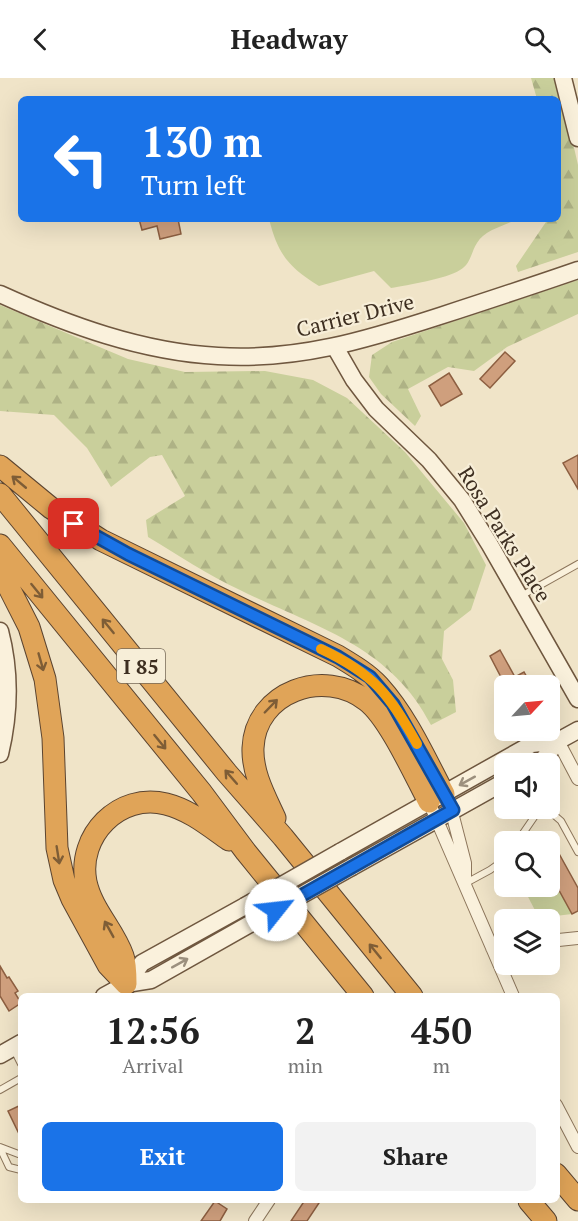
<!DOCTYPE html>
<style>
body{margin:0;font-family:"PT Serif",serif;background:#f2f2f2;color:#222;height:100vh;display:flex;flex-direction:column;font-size:22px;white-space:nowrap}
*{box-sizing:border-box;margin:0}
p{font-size:20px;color:#767676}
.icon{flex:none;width:33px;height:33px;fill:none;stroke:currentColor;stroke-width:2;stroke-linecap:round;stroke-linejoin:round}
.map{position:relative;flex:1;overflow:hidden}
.sheet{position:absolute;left:18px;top:915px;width:542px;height:210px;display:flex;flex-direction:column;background:#fff;border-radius:9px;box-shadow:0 6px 24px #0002}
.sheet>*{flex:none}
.hud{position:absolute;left:18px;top:18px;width:543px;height:126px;border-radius:9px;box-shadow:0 6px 24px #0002;background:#1a73e8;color:#fff;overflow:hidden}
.needle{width:39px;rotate:64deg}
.tools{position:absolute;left:494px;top:597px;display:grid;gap:12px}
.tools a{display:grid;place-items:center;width:66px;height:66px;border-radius:9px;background:#fff;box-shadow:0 6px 24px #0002;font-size:30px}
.pin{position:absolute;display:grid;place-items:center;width:51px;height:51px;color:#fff;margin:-26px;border-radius:12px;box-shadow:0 3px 9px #0006}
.me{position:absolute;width:66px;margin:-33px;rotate:61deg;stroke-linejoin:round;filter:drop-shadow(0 0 4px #0008)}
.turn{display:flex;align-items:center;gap:21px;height:126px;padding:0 24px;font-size:27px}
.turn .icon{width:78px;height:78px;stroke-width:2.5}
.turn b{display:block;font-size:42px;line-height:51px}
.eta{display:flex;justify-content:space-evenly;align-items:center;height:102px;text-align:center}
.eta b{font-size:36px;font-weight:600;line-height:42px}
.action{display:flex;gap:12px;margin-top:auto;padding:12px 24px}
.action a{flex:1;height:69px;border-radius:9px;background:#1a73e8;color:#fff;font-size:24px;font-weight:600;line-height:69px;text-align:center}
.action a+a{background:#f2f2f2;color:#222}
header{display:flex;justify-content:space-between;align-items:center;height:78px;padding:0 24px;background:#fff;font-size:27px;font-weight:600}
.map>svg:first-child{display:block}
</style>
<header><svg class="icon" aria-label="back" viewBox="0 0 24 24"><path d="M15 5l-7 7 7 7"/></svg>Headway<svg class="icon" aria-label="search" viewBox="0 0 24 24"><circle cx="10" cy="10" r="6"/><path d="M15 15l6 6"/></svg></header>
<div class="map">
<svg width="578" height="1143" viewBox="0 0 578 1143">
<defs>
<pattern id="forest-firs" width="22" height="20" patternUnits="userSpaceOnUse" patternTransform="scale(1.5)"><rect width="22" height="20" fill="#c9cf9b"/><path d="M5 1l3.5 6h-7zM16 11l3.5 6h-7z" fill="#aeb285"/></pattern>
</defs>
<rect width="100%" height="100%" fill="#f0e4c8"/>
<!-- green -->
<path fill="#c9cf9b" d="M269 141H517C505 148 485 151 477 165 471 174 471 186 460 192 446 201 408 207 391 210L374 193 319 208C288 189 278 176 269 141Z
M552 800 572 836 539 840 526 815 537 809 549 808V802Z"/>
<!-- forest -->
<path fill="url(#forest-firs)" d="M531 0H558L578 87V174L518 194 516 188 548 141H558V21H537Z
M578 202V236L507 269 474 293 448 289 408 311 421 338 415 348 381 316 369 299 372 277 392 264Z
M0 227 128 281 185 294 265 293 313 302 347 320 405 374 464 445 486 487 471 532 444 553 442 581 453 602 456 634 431 647C390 567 315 549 240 512 208 497 178 477 148 459L146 442 185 418 162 377 150 379 111 409 87 370 54 337 0 333Z"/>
<!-- building -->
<path fill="#cf9f7d" stroke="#8d5f41" stroke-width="1.5" d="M139 141H178L181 156 160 161 157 148 142 152Z
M505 274 515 283 490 310 480 301Z
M449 295 462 316 441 328 429 308Z
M578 377V411L563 385Z
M500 572 515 599 524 594 532 608H499L504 605 490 578Z
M557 772 578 810V833L572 836 549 794V777Z
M0 888 7 900 9 899 18 913 15 915 21 925 9 933 0 918Z
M21 1027V1060L8 1033Z
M305 1122H314L319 1125 307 1143H291Z
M215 1123 227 1131 220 1143H201Z"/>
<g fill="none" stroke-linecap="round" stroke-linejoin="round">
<!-- lane casing -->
<g stroke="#8d765c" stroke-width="8">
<path id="lane" d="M521 518 578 486
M546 730 561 743 578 774
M517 764 539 732 543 730
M466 805 490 792 504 782
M13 970 21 986
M0 1012 21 1000
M0 1069 21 1077
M0 1070 9 1089 21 1092"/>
</g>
<!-- street casing -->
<g stroke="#8d765c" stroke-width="14">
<path id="street" d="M558 663 578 701
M429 724 513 918
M450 727 465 785V801
M549 863 578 860
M492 870 504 869
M556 1027 578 1069
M255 1143 269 1122"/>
</g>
<!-- secondary casing -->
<g stroke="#6f573f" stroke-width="19">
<path id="secondary" d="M563 0 578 60
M0 216C68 247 142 274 218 278 297 283 366 262 440 238 486 223 532 208 578 192
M335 269 354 302 376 331 429 382 462 422 490 467 578 621
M0 553C11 595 10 634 0 676
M537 686 542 683 558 663 578 652
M340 774 532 666 558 663
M352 789 504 704
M126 906 142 885 245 828
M104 918 126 906 151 902 257 842
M0 977 21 965"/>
</g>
<!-- highway casing -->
<g stroke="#5b4430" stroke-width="23">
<path id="highway" d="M0 388 51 430 101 462 338 578C353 587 368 596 379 608 407 639 425 680 444 716
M0 416 227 695 283 759 412 918
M0 467 202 715 246 774 363 918
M0 492 29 549 45 601 53 660 57 770 64 802 72 821 108 887 126 906
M275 740C265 718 252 695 253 670 255 614 324 589 367 623 389 640 415 698 429 724
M126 906C126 897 126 886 123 878 114 852 92 832 86 804 77 758 119 714 166 726 190 732 209 748 229 762
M556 1096 578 1122
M529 1123 546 1143"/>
</g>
<!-- lane -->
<use href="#lane" stroke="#faf1dc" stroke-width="6"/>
<!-- street -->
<use href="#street" stroke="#faf1dc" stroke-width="12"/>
<!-- secondary -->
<use href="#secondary" stroke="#faf1dc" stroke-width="16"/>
<!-- highway -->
<use href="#highway" stroke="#e0a458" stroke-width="21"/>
<!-- secondary-bridge casing -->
<g stroke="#6f573f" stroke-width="19" stroke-linecap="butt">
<path id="secondary-bridge" d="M245 828 340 774
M257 842 352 789"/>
</g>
<!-- secondary-bridge -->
<use href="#secondary-bridge" stroke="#faf1dc" stroke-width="16"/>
</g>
<!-- one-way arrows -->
<defs><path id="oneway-shaft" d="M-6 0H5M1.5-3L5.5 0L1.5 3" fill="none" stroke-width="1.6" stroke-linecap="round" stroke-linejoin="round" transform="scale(1.5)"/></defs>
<g stroke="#7e5d36">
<use href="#oneway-shaft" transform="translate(19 404) rotate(-140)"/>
<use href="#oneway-shaft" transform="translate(37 513) rotate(51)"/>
<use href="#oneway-shaft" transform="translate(108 548) rotate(-129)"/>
<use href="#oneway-shaft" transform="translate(41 584) rotate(74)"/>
<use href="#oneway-shaft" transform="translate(271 628) rotate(-46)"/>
<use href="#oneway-shaft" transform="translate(160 664) rotate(51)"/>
<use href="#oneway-shaft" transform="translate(231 699) rotate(-131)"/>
<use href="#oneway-shaft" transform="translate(58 777) rotate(81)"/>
<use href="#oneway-shaft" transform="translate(109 851) rotate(-119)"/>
<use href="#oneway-shaft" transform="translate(375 873) rotate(-129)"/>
</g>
<g stroke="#9c907e">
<use href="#oneway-shaft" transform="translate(467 703) rotate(151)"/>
<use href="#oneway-shaft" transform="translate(180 885) rotate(-29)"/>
</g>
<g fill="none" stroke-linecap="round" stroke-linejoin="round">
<!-- route casing -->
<g stroke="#114b97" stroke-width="15">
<path id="route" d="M74 446 128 476 338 579 370 599 393 626 453 732 276 832"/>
</g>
<!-- route -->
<use href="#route" stroke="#1a73e8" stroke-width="10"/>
<!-- slow -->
<path stroke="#f59e0b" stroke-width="10" d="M321 571C374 596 389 616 417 666"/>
</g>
<g text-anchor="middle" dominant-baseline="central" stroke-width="4.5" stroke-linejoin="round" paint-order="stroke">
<!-- shield labels -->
<rect fill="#f7eed8" stroke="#756857" stroke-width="1.5" x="117" y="571" width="48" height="34" rx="4.5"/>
<g font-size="20" font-weight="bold" fill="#3d2e20">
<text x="141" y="588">I 85</text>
</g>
<!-- street labels -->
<g font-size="21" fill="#3d2e20" stroke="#f7eed8">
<text transform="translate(355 237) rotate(-14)">Carrier Drive</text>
<text transform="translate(505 456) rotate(58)">Rosa Parks Place</text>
</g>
</g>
</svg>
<div class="tools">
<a><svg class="needle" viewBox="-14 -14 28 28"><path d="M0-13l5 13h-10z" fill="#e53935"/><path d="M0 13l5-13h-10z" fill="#767676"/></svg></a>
<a><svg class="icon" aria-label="sound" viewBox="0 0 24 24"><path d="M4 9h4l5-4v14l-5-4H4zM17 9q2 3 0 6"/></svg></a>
<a><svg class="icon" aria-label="search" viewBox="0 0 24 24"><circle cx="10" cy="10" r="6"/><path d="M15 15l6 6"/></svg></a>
<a><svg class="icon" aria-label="layers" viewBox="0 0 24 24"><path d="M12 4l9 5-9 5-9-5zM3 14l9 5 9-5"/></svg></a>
</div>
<div class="pin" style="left:74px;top:446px;background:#d93025"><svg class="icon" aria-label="arrive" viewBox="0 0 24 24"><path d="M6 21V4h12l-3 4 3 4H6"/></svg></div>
<svg class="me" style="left:276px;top:832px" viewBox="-20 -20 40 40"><circle r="19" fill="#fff"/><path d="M0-13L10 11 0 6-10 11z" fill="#1a73e8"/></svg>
<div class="hud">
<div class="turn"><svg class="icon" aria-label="left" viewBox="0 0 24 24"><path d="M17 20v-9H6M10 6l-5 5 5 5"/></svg><div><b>130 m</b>Turn left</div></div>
</div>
<section class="sheet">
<div class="eta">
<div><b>12:56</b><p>Arrival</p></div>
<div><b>2</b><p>min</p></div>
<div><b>450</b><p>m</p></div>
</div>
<div class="action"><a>Exit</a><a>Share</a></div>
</section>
</div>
